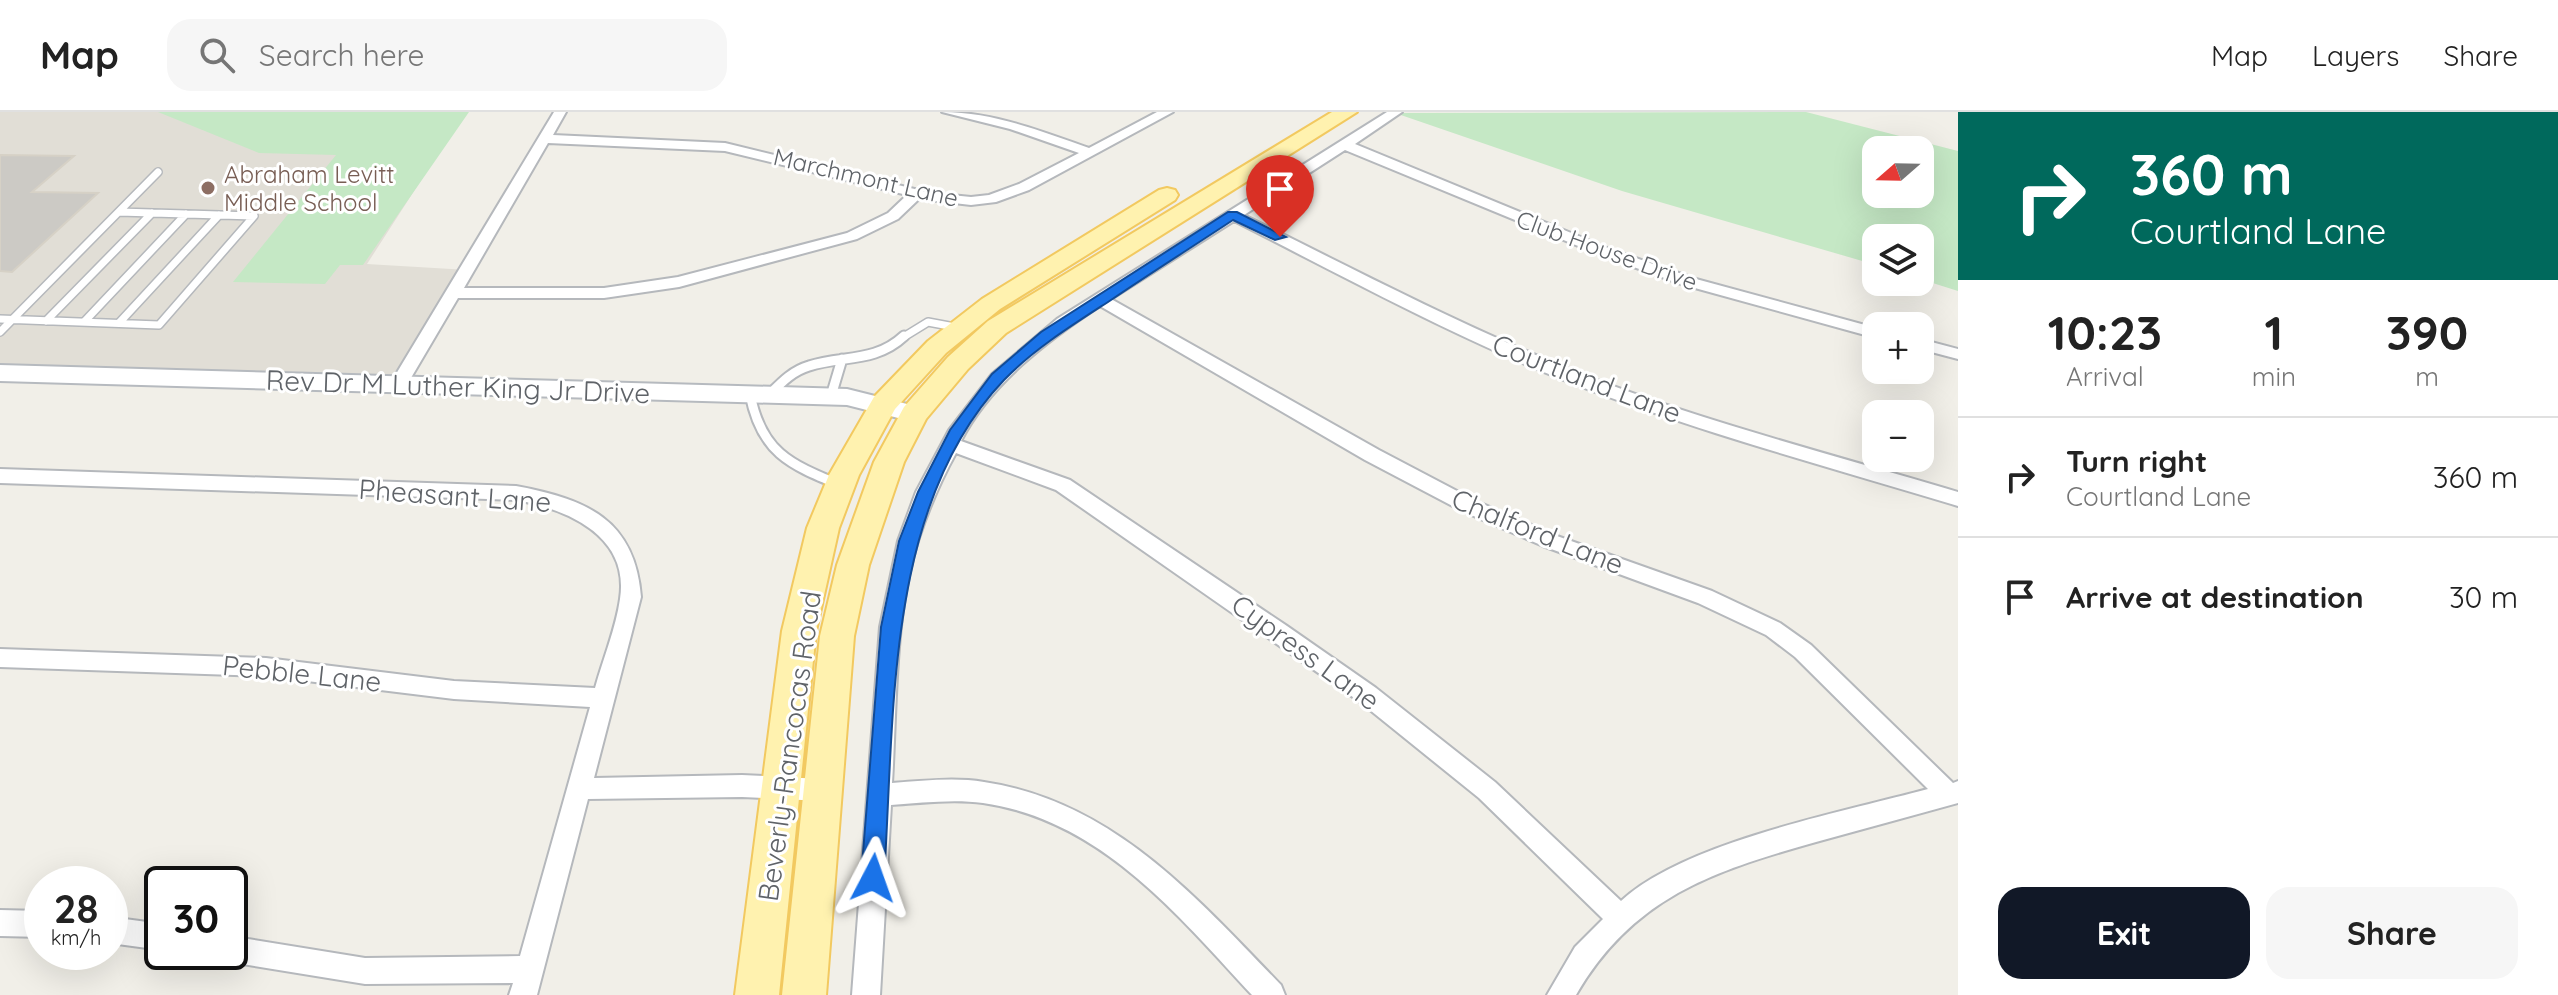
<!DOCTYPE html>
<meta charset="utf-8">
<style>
body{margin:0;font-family:Quicksand,sans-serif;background:#f6f6f6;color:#222;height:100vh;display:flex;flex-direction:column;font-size:30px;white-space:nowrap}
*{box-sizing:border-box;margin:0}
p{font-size:26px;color:#767676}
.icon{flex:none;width:44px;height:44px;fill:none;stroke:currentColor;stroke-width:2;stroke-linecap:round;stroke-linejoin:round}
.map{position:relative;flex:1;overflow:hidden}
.side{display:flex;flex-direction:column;background:#fff;width:600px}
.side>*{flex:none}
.banner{background:#00695c;color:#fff;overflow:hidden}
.needle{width:52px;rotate:250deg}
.fabs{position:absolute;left:1862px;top:24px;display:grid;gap:16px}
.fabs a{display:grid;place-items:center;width:72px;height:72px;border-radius:16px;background:#fff;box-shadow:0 8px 32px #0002;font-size:40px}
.speed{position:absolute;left:24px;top:754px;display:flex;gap:16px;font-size:40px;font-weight:700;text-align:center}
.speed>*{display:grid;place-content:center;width:104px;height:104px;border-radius:50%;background:#fff;box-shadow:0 8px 32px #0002;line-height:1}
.speed small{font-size:20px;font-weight:400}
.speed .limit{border:4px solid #111;border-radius:12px;background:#fff;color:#111}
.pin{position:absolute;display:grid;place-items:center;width:68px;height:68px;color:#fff;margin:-82px -34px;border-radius:50% 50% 50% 0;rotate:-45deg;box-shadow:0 0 8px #0007}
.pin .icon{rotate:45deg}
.me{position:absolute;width:88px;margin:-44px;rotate:4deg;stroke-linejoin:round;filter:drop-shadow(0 0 6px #0008)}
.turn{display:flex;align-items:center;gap:28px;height:168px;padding:0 40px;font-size:36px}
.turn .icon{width:104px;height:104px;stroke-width:2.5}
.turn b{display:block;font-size:56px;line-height:68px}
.eta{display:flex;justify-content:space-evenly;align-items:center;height:136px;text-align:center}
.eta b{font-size:48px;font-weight:800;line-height:56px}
.cta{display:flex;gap:16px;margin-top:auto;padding:16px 40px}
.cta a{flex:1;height:92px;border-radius:24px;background:#111827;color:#fff;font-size:32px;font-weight:800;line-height:92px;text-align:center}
.cta a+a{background:#f6f6f6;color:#222}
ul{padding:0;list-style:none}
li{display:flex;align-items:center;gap:24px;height:120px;padding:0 40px;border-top:2px solid #e0e0e0}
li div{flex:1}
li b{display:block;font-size:30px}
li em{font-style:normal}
header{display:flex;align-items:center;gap:48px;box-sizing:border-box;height:112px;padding:0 40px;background:#fff;border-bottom:2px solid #e0e0e0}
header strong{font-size:38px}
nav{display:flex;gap:44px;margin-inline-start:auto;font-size:28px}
.search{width:560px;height:72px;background:#f6f6f6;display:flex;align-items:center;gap:20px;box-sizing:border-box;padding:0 28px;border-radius:24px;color:#767676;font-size:30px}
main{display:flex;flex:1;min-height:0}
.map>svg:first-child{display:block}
</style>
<header>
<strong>Map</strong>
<div class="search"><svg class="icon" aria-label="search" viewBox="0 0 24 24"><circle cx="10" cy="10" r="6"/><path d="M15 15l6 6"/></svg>Search here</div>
<nav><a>Map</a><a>Layers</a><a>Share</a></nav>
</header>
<main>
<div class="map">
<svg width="1958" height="883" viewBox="0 0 1958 883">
<rect width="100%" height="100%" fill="#f1efe8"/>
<!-- education -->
<path fill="#e1ded6" d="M0 0H465L367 152 468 158 399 272 0 261Z"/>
<!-- green -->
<path fill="#c5e8c5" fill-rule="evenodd" d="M158 0H469L363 153H340L325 172 233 170 336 43 259 41Z
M1806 0 1958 39V179L1920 167V126H1876V153L1622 79 1395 1ZM1876 38H1920V82H1876Z"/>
<!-- building -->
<path fill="#cccac5" stroke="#d6d1c6" stroke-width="2" d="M0 43 74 44 32 80 98 81 12 160 0 159Z"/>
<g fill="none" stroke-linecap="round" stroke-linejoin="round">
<!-- lane-far1 casing -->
<g stroke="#b5b8bc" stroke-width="10">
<path id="lane-far1" d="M0 207 159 213 254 104 119 100
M46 209 152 101
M84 210 186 102
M119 211 219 103
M0 220 158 60
M902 226 928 210 960 216"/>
</g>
<!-- lane casing -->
<g stroke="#b5b8bc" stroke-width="13">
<path id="lane" d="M750 282C761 340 789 352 840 373
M769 283C781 271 792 259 809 254 843 243 875 251 904 224
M831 284 842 247"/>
</g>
<!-- street casing -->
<g stroke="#b5b8bc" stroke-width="4">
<path id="street" d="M554 0H566L553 23 725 31 931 81 971 85 989 83 1019 72 1079 41 1010 17 942 0C993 0 1041 19 1089 36L1157 0H1173L1029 78 996 90 971 93 919 87 898 107 857 127 679 175 604 186H458L405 276H393L390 272ZM548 31 725 39 907 83 888 101 847 121 678 165 604 176H464Z
M1387 0H1402L1355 32 1610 137 1696 167 1876 216V226L1684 173 1600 143 1345 38 1244 103C1354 157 1463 215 1577 260 1700 309 1831 342 1958 380V394C1829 355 1692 318 1566 269 1452 224 1343 164 1234 109L1111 187 1379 338 1476 389 1557 424 1712 479 1780 511 1811 533 1953 671 1958 669V691C1911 704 1863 717 1816 730 1713 759 1633 785 1576 883H1547L1575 835 1603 807 1479 686 1360 590 1056 378 956 341C941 368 929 396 919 426 894 503 897 591 892 671 922 669 954 665 984 670 1112 689 1195 784 1281 873L1285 883H1252C1176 801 1100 708 983 691 953 687 921 691 891 693L880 883H852L880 515 898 429 916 380 949 318 992 262 1057 207ZM1100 194 1365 348 1462 399 1543 434 1698 491 1766 523 1795 545 1928 677C1843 700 1684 730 1621 789L1495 670 1376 576 1287 514 1070 368 961 329C990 272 1048 228 1100 194Z
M1920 227 1958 237V247L1920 237Z
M0 357 516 374C586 387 635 407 641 485L594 666 742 663 822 667 830 670 834 678 830 686 822 689 742 685 588 687 537 883H509L513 871 365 872 230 850 221 846 218 840H230V824L365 846 520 844 590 595 454 587 266 564 0 555V537L266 546 454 569 595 576C603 547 616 516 620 487 630 423 566 397 516 388L0 371Z
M0 798 42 799V825L0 824Z
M110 805 162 812V838L110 831Z"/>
</g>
<!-- secondary casing -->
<g stroke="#b6babf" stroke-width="4">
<path id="secondary" d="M0 253 847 277 923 296 926 302 923 308 914 310 847 293 0 269Z"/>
</g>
<!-- primary casing -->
<g stroke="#f2c960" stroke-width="4">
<path id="primary" d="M1332 0H1357L1006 221 968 257 926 307 904 350 869 453 854 524 826 883H782L820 524 837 453 874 350 904 295 948 245 988 209Z
M1167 76 1175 78 1178 83 1175 88 1000 197 946 241 895 297 859 363 839 416 816 519 779 883H735L782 519 807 416 829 363 874 285 928 229 982 187 1159 78Z"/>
</g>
<!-- lane-far1 -->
<use href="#lane-far1" stroke="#fff" stroke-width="7"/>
<!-- lane -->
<use href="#lane" stroke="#fff" stroke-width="9"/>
<!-- street -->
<use href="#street" fill="#fff" fill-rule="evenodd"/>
<!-- secondary -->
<use href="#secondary" fill="#fff" fill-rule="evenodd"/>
<!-- primary -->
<use href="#primary" fill="#fff2af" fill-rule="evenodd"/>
</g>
<!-- route -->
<path fill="#1a73e8" stroke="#114b97" stroke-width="2" d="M1228 100H1237L1286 125 1275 128 1233 108C1192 135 1151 161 1111 188 1074 212 1035 236 1004 268 884 394 895 605 884 766L881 774 873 777 865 774 861 766 881 515 899 429 918 380 950 318 992 262 1041 220Z"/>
<!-- markers -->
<circle fill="#8d6e63" stroke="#fff" stroke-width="3" cx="208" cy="76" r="8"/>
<g text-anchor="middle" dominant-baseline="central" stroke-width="6" stroke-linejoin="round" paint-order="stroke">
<!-- far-education labels -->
<g font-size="24" fill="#785e54" stroke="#fff" text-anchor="start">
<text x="224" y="62">Abraham Levitt<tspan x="224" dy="28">Middle School</tspan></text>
</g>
<!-- far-street labels -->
<g font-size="24" fill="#5f6368" stroke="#fff">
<text transform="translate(866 65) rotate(13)">Marchmont Lane</text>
<text transform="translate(1607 138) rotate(20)">Club House Drive</text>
</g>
<!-- street labels -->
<g font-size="28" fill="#5f6368" stroke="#fff">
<text transform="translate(1587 266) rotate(21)">Courtland Lane</text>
<text transform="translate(458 274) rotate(2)">Rev Dr M Luther King Jr Drive</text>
<text transform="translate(455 383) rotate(4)">Pheasant Lane</text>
<text transform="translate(1538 419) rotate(22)">Chalford Lane</text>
<text transform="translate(1306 540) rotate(36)">Cypress Lane</text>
<text transform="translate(302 561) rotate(6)">Pebble Lane</text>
<text transform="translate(789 634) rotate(-82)">Beverly-Rancocas Road</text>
</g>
</g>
</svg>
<div class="fabs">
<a><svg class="needle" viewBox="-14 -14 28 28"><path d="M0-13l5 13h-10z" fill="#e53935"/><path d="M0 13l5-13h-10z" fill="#767676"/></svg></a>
<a><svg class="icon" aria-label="layers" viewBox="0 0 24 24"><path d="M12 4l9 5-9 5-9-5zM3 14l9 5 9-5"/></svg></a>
<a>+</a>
<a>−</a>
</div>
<div class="speed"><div>28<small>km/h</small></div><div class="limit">30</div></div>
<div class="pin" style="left:1280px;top:125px;background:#d93025"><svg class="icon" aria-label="arrive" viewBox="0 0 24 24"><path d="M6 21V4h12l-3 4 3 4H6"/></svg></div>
<svg class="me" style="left:873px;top:766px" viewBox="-20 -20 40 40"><path d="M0-17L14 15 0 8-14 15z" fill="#1a73e8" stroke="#fff" stroke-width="4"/></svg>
</div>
<section class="side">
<div class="banner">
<div class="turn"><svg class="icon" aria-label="right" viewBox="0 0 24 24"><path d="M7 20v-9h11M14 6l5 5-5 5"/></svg><div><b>360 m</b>Courtland Lane</div></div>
</div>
<div class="eta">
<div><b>10:23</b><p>Arrival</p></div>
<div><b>1</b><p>min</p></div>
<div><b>390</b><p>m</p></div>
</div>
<ul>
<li><svg class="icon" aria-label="right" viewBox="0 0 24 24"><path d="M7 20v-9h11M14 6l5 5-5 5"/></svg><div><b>Turn right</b><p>Courtland Lane</p></div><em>360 m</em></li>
<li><svg class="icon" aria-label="arrive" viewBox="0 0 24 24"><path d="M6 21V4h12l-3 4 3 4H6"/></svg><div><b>Arrive at destination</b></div><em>30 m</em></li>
</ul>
<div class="cta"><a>Exit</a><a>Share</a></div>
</section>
</main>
